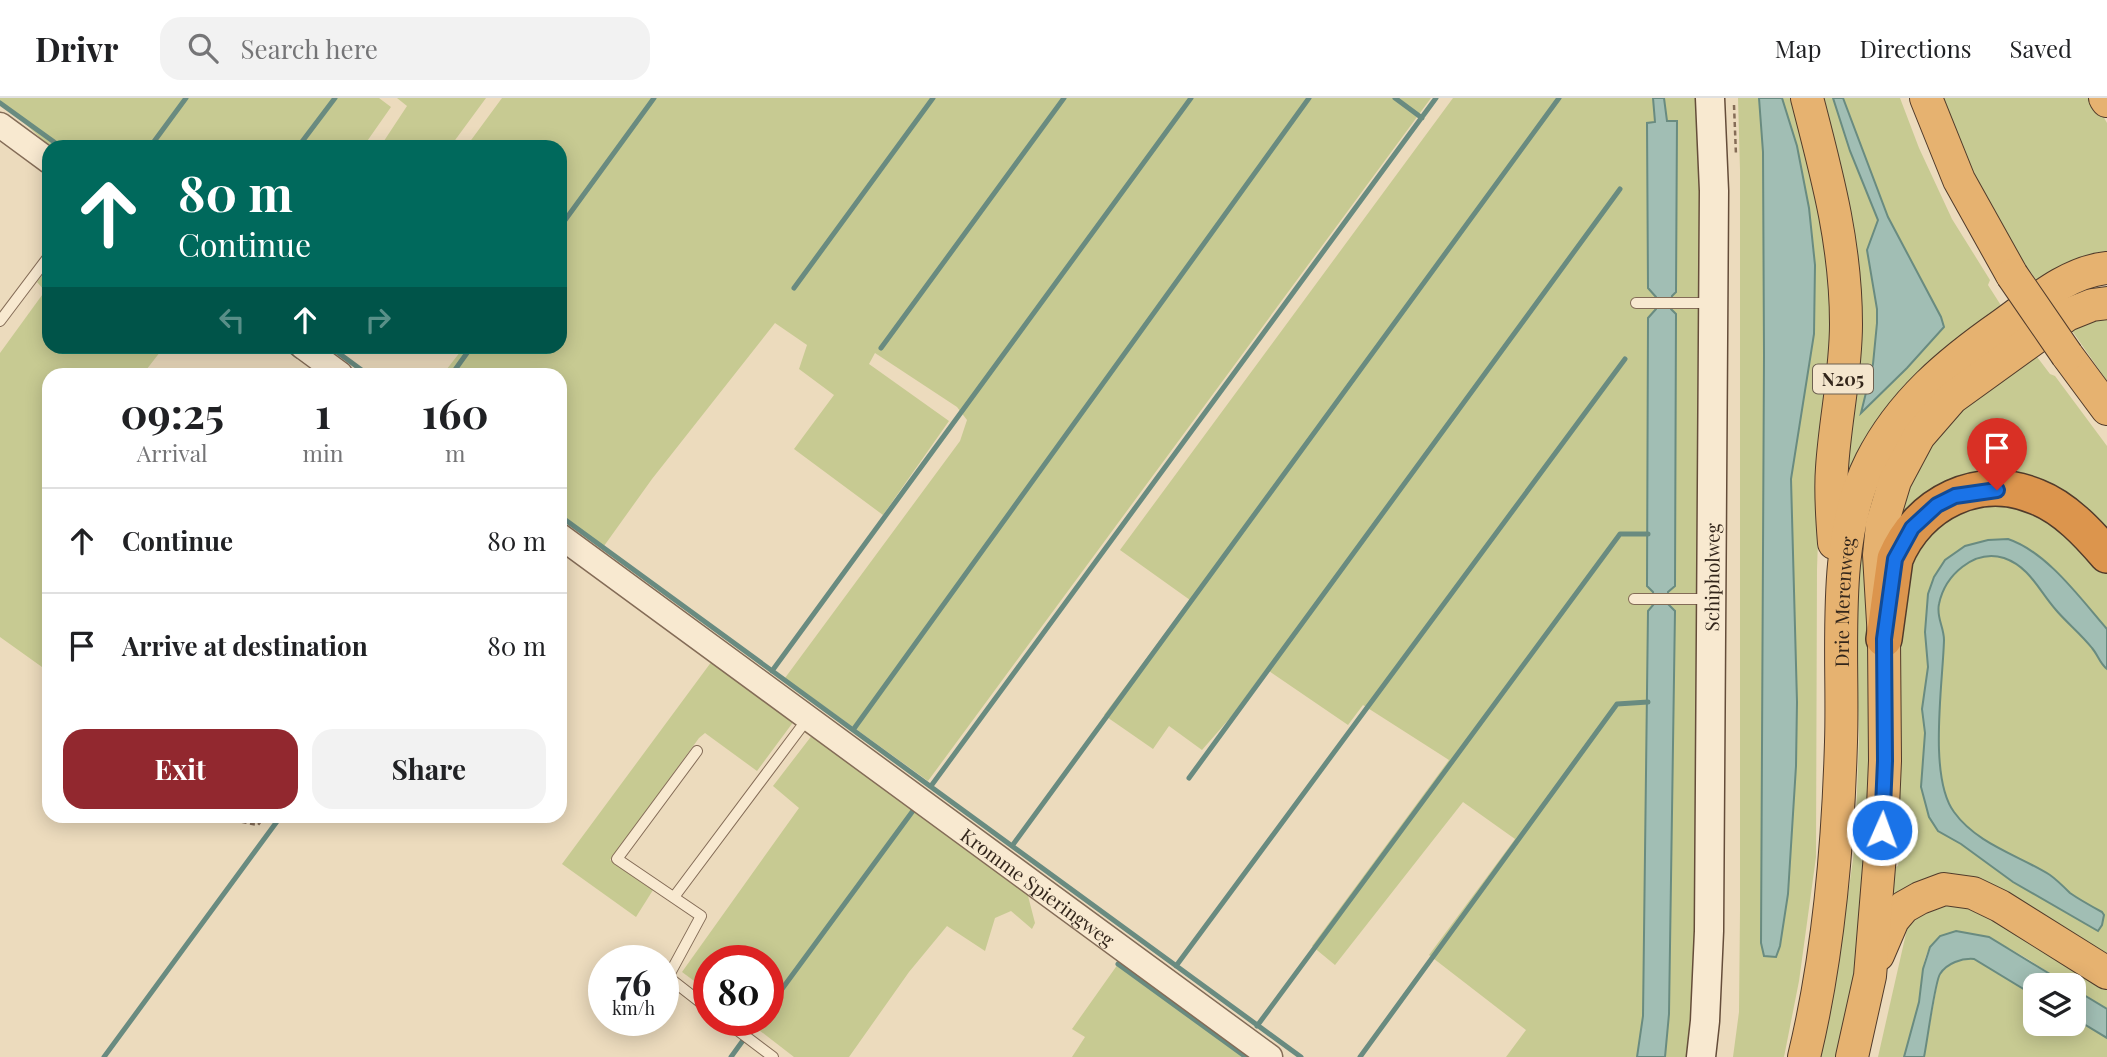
<!DOCTYPE html>
<style>
body{margin:0;font-family:"Playfair Display",serif;background:#f2f2f2;color:#202124;height:100vh;display:flex;flex-direction:column;font-size:26px;white-space:nowrap}
*{box-sizing:border-box;margin:0}
p{font-size:23px;color:#757577}
.icon{flex:none;width:38px;height:38px;fill:none;stroke:currentColor;stroke-width:2;stroke-linecap:round;stroke-linejoin:round}
.map{position:relative;flex:1;overflow:hidden}
.sheet{position:absolute;left:42px;top:270px;width:525px;height:455px;display:flex;flex-direction:column;background:#fff;border-radius:21px;box-shadow:0 4px 18px #0003}
.sheet>*{flex:none}
.banner{position:absolute;left:42px;top:42px;width:525px;height:214px;border-radius:21px;box-shadow:0 4px 18px #0003;background:#00695c;color:#fff;overflow:hidden}
.fabs{position:absolute;left:2023px;top:875px;display:grid;gap:14px}
.fabs a{display:grid;place-items:center;width:63px;height:63px;border-radius:14px;background:#fff;box-shadow:0 4px 18px #0003;font-size:35px}
.speed{position:absolute;left:588px;top:847px;display:flex;gap:14px;font-size:35px;font-weight:700;text-align:center}
.speed>*{display:grid;place-content:center;width:91px;height:91px;border-radius:50%;background:#fff;box-shadow:0 4px 18px #0003;line-height:1}
.speed small{font-size:18px;font-weight:400}
.speed .limit{border:10px solid #d22;background:#fff;color:#111}
.pin{position:absolute;display:grid;place-items:center;width:60px;height:60px;color:#fff;margin:-72px -30px;border-radius:50% 50% 50% 0;rotate:-45deg;box-shadow:0 0 7px #0007}
.pin .icon{rotate:45deg}
.me{position:absolute;width:77px;margin:-38px;rotate:2deg;stroke-linejoin:round;filter:drop-shadow(0 0 5px #0008)}
.turn{display:flex;align-items:center;gap:24px;height:147px;padding:0 21px;font-size:32px}
.turn .icon{width:91px;height:91px;stroke-width:2.5}
.turn b{display:block;font-size:49px;line-height:60px}
.lanes{display:flex;align-items:center;height:66px;padding:0 21px;background:#0003;justify-content:center;gap:35px;direction:ltr}
.lanes .off{opacity:.35}
.eta{display:flex;justify-content:space-evenly;align-items:center;height:119px;text-align:center}
.eta b{font-size:42px;font-weight:700;line-height:49px}
.cta{display:flex;gap:14px;margin-top:auto;padding:14px 21px}
.cta a{flex:1;height:80px;border-radius:21px;background:#92282f;color:#fff;font-size:28px;font-weight:700;line-height:80px;text-align:center}
.cta a+a{background:#f2f2f2;color:#202124}
ul{padding:0;list-style:none}
li{display:flex;align-items:center;gap:21px;height:105px;padding:0 21px;border-top:2px solid #e0e0e0}
li div{flex:1}
li b{display:block;font-size:26px}
li em{font-style:normal}
header{display:flex;align-items:center;gap:42px;box-sizing:border-box;height:98px;padding:0 35px;background:#fff;border-bottom:2px solid #e0e0e0}
header strong{font-size:33px}
nav{display:flex;gap:38px;margin-inline-start:auto;font-size:24px}
.search{width:490px;height:63px;background:#f2f2f2;display:flex;align-items:center;gap:18px;box-sizing:border-box;padding:0 24px;border-radius:21px;color:#757577;font-size:26px}
.map>svg:first-child{display:block}
</style>
<header>
<strong>Drivr</strong>
<div class="search"><svg class="icon" aria-label="search" viewBox="0 0 24 24"><circle cx="10" cy="10" r="6"/><path d="M15 15l6 6"/></svg>Search here</div>
<nav><a>Map</a><a>Directions</a><a>Saved</a></nav>
</header>
<div class="map">
<svg width="2107" height="959" viewBox="0 0 2107 959">
<rect width="100%" height="100%" fill="#ecdbbd"/>
<!-- green -->
<path fill="#c7ca92" d="M0 0H335L324 18 337 0H379L391 9 363 49H50L18 19 0 7Z
M397 0H486L450 49H380L407 8Z
M502 0H1431L928 683 785 580 960 343 967 322 957 309 875 255 869 266 949 323 883 417 794 351 834 297 799 271 807 247 775 225 652 381 604 448 560 416V276H443L464 249 560 248V49H466Z
M1453 0H1653L1655 24 1647 25 1648 190 1656 199V211L1648 220 1647 488 1653 494 1654 506 1648 513 1643 918 1637 959H1506L1526 932 1429 857 1515 741 1463 704 1335 867 1312 848 1449 662 1363 607 1348 627 1266 571 1230 620 1202 652 1169 628 1153 651 1104 617 1190 502 1120 452Z
M1664 0H1699L1702 51 1700 869 1692 959H1665L1669 916 1668 494 1675 488 1676 216 1671 211 1672 198 1676 193 1677 23H1667Z
M1738 0H1759L1763 54 1764 659 1761 812 1780 848 1788 797 1796 668 1797 604 1791 381 1814 236 1815 167 1809 110 1797 48 1782 0H1795L1825 118 1833 229 1819 413 1817 471 1816 759 1799 883 1784 959H1733L1739 914 1740 812V72Z
M1819 0H1833L1850 53 1878 123 1867 152 1877 211V225L1873 266 1861 314 1907 270 1944 229 1941 219 1888 119 1843 0H1900L1919 50 1952 121 1990 182 1988 187 2002 209 1842 406 1847 290Z
M1939 0H2093L2107 25V157L2039 186 2018 156 1972 75Z
M49 168V248L164 249 143 276H49V574L0 539V255L45 193 37 184Z
M2107 214V283L2068 227Z
M2031 251 2050 276 2055 278 2107 348V445L2020 384 1901 428 1892 418 1934 331Z
M1893 370 1866 793 1851 895 1836 959H1821L1838 868 1855 747 1859 639 1854 483 1875 375Z
M1966 405 2035 409 2107 468V865L1997 796 1887 818 1890 771 1898 768 1903 738 1898 737 1899 666 1895 531 1907 456Z
M712 563 794 623 757 673 705 635 699 640 610 762 653 792 636 819 562 766Z
M813 636 1027 794 1035 825 1032 831 1011 813 995 820 985 853 947 828 909 874 849 959H794L746 922H768V863H709V894L682 874 799 710 773 688Z
M1973 803 2107 884V911L2074 891V887H2068C2040 870 1957 805 1930 849 1921 864 1922 884 1919 901 1916 921 1909 940 1904 959H1878L1907 831C1928 806 1942 807 1973 803Z
M1964 860 1974 861 2035 898V926H2074V920L2107 940V959H1924L1939 877 1950 867Z
M1118 866 1246 959H1072L1085 939 1072 931Z"/>
<!-- water -->
<path fill="#a1beb4" stroke="#698b80" stroke-width="2" d="M1653 0H1664L1667 23H1677L1676 194 1672 198 1671 211 1676 216 1675 488 1668 494V506L1675 513 1669 916 1665 959H1637L1643 918 1648 513 1654 506 1653 494 1647 488 1648 220 1656 211V199L1648 190 1647 25 1655 24Z
M1759 0H1782L1797 48 1809 110 1815 167 1814 236 1791 381 1797 604 1796 668 1788 796 1780 848 1776 859 1764 858 1761 845 1764 257 1763 54Z
M1833 0H1843L1888 119 1941 219 1944 229 1907 270 1861 315 1873 266 1877 225V211L1867 152 1878 122 1850 53Z
M2008 441C2047 454 2080 500 2107 531V571C2100 566 2098 557 2092 550 2081 536 2067 525 2056 512 2039 493 2030 469 2004 460 1974 451 1945 477 1939 506 1936 519 1944 529 1944 542 1943 584 1928 679 1954 714 1977 746 2018 757 2050 777 2057 782 2064 789 2070 795 2080 802 2091 808 2102 814L2104 817 2102 827 2098 833 2013 784 1961 746 1938 733 1929 719 1921 689 1925 635 1922 611 1928 569 1925 534 1928 496 1934 479 1945 462 1965 448 1988 442Z
M1956 833 1989 839 2068 887H2035V898L1974 861C1962 860 1947 865 1940 876 1935 883 1927 945 1924 959H1904L1919 904 1923 871 1930 849 1940 838Z
M2074 891 2107 911V940L2074 920Z"/>
<g fill="none" stroke-linecap="round" stroke-linejoin="round">
<!-- stream -->
<path stroke="#698b80" stroke-width="5" d="M1395 0 1422 20
M0 5 61 49
M150 49 186 0
M298 49 335 0
M560 129 654 0
M794 190 933 0
M284 248 297 258
M329 248 367 276
M881 250 1064 0
M452 276 472 248
M560 418 1301 959
M772 573 1191 0
M853 632 1309 0
M1189 680 1620 91
M931 688 1436 0
M1012 748 1559 0
M1118 866 1246 959
M1176 868 1625 261
M768 910 915 710 912 708
M1257 928 1620 436H1648
M754 929 759 922
M104 959 281 718
M731 959 744 941
M1360 959 1617 606 1648 604"/>
<!-- service casing -->
<g stroke="#846c57" stroke-width="12">
<path id="service" d="M1636 205H1713
M0 223 49 158
M1634 501H1707
M697 653 617 761 701 818 668 879 709 911
M674 799 808 620
M724 922 773 959"/>
</g>
<!-- tertiary casing -->
<g stroke="#846c57" stroke-width="27">
<g id="tertiary">
<path d="M0 27 49 63"/>
<path d="M302 248 340 276"/>
<path id="s1" d="M560 438 1270 959"/>
</g>
</g>
<!-- secondary casing -->
<g stroke="#654d3a" stroke-width="31">
<g id="secondary">
<path id="s2" d="M1701 959 1705 923 1709 833 1714 93 1710 0"/>
</g>
</g>
<!-- trunk casing -->
<g stroke="#513b2b" stroke-width="34">
<g id="trunk">
<path d="M1807 0C1827 77 1846 146 1846 226 1846 275 1835 322 1832 370 1830 395 1832 420 1834 445"/>
<path d="M1926 0 1959 82 2012 177"/>
<path d="M2105 0 2107 3"/>
<path d="M2067 257 2107 311"/>
<path d="M1878 857 1893 822 1904 809 1920 800 1944 791 1973 795 2000 808 2107 875"/>
<path id="s3" d="M1804 959C1829 856 1838 750 1841 644 1844 555 1830 444 1871 363 1901 304 1949 264 2002 227 2033 205 2067 174 2107 170"/>
<path d="M1852 959 1870 878 1882 732 1885 663 1884 541 1879 457 1882 426 1895 383 1919 338 1952 300 2067 217 2092 207 2107 205"/>
</g>
</g>
<!-- motorway casing -->
<g stroke="#513b2b" stroke-width="38">
<path id="motorway" d="M1884 541 1895 461C1918 405 1979 374 2037 399 2065 410 2088 435 2107 457"/>
</g>
<!-- path -->
<path stroke="#846c57" stroke-width="2.5" stroke-dasharray="5 3.5" stroke-linecap="butt" d="M1734 7 1736 57
M47 586 49 588
M226 718 232 722 258 727 265 718"/>
<!-- service -->
<use href="#service" stroke="#f8e9d0" stroke-width="10"/>
<!-- tertiary -->
<use href="#tertiary" stroke="#f8e9d0" stroke-width="24"/>
<!-- secondary -->
<use href="#secondary" stroke="#f8e9d0" stroke-width="28"/>
<!-- trunk -->
<use href="#trunk" stroke="#e6b270" stroke-width="32"/>
<!-- motorway -->
<use href="#motorway" stroke="#dc954d" stroke-width="35"/>
<!-- trunk-bridge casing -->
<g stroke="#513b2b" stroke-width="34" stroke-linecap="butt">
<path id="trunk-bridge" d="M2012 177 2067 257"/>
</g>
<!-- trunk-bridge -->
<use href="#trunk-bridge" stroke="#e6b270" stroke-width="32"/>
</g>
<g fill="none" stroke-linecap="round" stroke-linejoin="round">
<!-- route casing -->
<g stroke="#114b97" stroke-width="18">
<path id="route" d="M1882 732 1885 663 1884 541 1895 461 1912 430 1937 407 1955 398 1997 392"/>
</g>
<!-- route -->
<use href="#route" stroke="#1a73e8" stroke-width="12"/>
</g>
<g text-anchor="middle" dominant-baseline="central" stroke-width="7" stroke-linejoin="round" paint-order="stroke">
<!-- shield labels -->
<rect fill="#f4e6cd" stroke="#6d6050" stroke-width="2" x="1813" y="266.5" width="60" height="29" rx="5"/>
<g font-size="18" font-weight="bold" fill="#33261b">
<text x="1843" y="281">N205</text>
</g>
<!-- street labels -->
<g font-size="19" fill="#33261b" stroke="#f4e6cd">
<text stroke="none"><textPath href="#s2" startOffset="480">Schipholweg</textPath></text>
<text stroke="none"><textPath href="#s3" startOffset="458">Drie Merenweg</textPath></text>
<text stroke="none"><textPath href="#s1" startOffset="593">Kromme Spieringweg</textPath></text>
</g>
</g>
</svg>
<div class="fabs">
<a><svg class="icon" aria-label="layers" viewBox="0 0 24 24"><path d="M12 4l9 5-9 5-9-5zM3 14l9 5 9-5"/></svg></a>
</div>
<div class="speed"><div>76<small>km/h</small></div><div class="limit">80</div></div>
<div class="pin" style="left:1997px;top:392px;background:#d93025"><svg class="icon" aria-label="arrive" viewBox="0 0 24 24"><path d="M6 21V4h12l-3 4 3 4H6"/></svg></div>
<svg class="me" style="left:1882px;top:732px" viewBox="-20 -20 40 40"><circle r="17" fill="#1a73e8" stroke="#fff" stroke-width="3"/><path d="M0-11L8 9 0 5-8 9z" fill="#fff"/></svg>
<div class="banner">
<div class="turn"><svg class="icon" aria-label="ahead" viewBox="0 0 24 24"><path d="M12 20V5M6 11l6-6 6 6"/></svg><div><b>80 m</b>Continue</div></div>
<div class="lanes"><svg class="icon off" aria-label="left" viewBox="0 0 24 24"><path d="M17 20v-9H6M10 6l-5 5 5 5"/></svg><svg class="icon" aria-label="ahead" viewBox="0 0 24 24"><path d="M12 20V5M6 11l6-6 6 6"/></svg><svg class="icon off" aria-label="right" viewBox="0 0 24 24"><path d="M7 20v-9h11M14 6l5 5-5 5"/></svg></div>
</div>
<section class="sheet">
<div class="eta">
<div><b>09:25</b><p>Arrival</p></div>
<div><b>1</b><p>min</p></div>
<div><b>160</b><p>m</p></div>
</div>
<ul>
<li><svg class="icon" aria-label="ahead" viewBox="0 0 24 24"><path d="M12 20V5M6 11l6-6 6 6"/></svg><div><b>Continue</b></div><em>80 m</em></li>
<li><svg class="icon" aria-label="arrive" viewBox="0 0 24 24"><path d="M6 21V4h12l-3 4 3 4H6"/></svg><div><b>Arrive at destination</b></div><em>80 m</em></li>
</ul>
<div class="cta"><a>Exit</a><a>Share</a></div>
</section>
</div>
